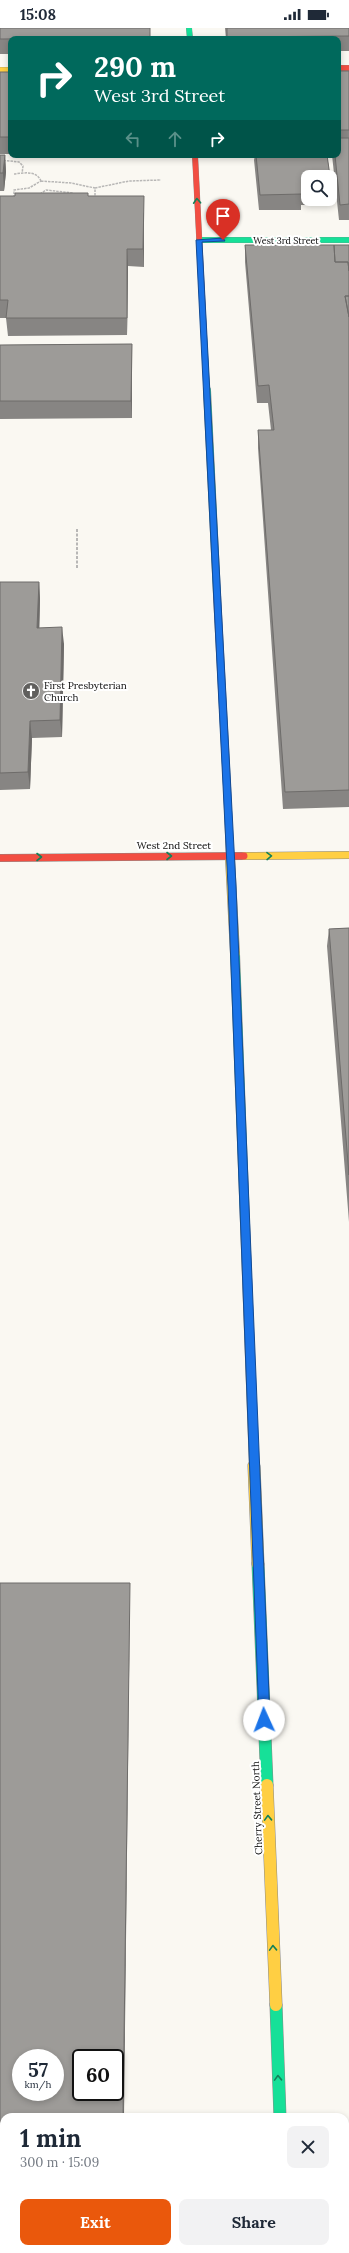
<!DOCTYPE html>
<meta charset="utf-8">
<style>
body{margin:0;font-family:Lora,serif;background:#f2f2f3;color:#1f2937;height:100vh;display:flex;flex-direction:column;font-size:15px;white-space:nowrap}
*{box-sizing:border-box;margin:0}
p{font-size:13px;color:#747a83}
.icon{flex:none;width:22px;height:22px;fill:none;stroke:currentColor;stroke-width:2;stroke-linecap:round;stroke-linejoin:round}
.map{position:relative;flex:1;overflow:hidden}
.details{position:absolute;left:0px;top:2085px;width:349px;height:140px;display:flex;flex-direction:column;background:#fff;border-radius:12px 12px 0 0;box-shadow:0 2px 6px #0003}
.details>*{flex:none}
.top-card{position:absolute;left:8px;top:8px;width:333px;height:122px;border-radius:8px;box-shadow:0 2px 6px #0003;background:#00695c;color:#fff;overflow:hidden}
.buttons{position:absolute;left:301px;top:142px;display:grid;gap:8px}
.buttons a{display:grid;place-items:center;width:36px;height:36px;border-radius:8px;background:#fff;box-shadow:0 2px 6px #0003;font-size:20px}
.speed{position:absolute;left:12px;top:2021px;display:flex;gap:8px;font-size:20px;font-weight:700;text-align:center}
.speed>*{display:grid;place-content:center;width:52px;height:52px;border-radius:50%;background:#fff;box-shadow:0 2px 6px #0003;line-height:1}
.speed small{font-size:10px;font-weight:400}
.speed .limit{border:2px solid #111;border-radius:6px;background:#fff;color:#111}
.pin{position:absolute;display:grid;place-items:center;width:34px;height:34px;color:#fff;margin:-41px -17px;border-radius:50% 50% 50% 0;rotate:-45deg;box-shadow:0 0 4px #0007}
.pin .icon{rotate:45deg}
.me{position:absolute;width:44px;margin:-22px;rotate:358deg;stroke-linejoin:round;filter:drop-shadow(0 0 3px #0008)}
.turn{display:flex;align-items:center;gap:14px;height:84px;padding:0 20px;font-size:18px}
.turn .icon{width:52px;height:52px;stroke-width:2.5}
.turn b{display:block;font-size:28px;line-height:34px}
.lanes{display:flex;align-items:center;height:38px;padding:0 20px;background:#0003;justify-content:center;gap:20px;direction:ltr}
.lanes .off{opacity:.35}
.round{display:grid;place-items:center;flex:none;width:42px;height:42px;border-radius:8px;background:#f2f2f3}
.head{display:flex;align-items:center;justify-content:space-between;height:68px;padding:0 20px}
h1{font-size:24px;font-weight:700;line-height:30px}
.primary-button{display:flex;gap:8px;margin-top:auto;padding:8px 20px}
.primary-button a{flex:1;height:46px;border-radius:8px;background:#ea580c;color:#fff;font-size:16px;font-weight:700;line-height:46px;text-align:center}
.primary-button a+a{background:#f2f2f3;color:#1f2937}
.status{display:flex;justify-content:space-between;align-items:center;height:28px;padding:0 20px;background:#fff;direction:ltr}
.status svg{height:11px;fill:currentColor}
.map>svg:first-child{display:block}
</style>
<div class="status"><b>15:08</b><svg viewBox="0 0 49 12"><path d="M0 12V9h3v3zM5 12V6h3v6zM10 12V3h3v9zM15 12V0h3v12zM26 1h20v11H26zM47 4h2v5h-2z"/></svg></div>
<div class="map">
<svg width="349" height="2225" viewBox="0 0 349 2225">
<rect width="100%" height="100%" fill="#faf8f2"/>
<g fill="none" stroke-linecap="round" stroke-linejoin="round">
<!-- fast-far3 casing -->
<g stroke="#8a8987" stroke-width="6">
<path id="fast-far3" d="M189 0 190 11
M199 212H349
M204 306 207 363"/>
</g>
<!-- fast-far2 casing -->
<g stroke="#8a8987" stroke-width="8">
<path id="fast-far2" d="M207 362 217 567"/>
</g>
<!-- fast-far1 casing -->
<g stroke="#8a8987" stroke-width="10">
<path id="fast-far1" d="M235 926 245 1195"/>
</g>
<!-- fast casing -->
<g stroke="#8a8987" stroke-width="13">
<path id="fast" d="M258 1536 267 1757
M276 1977 280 2089
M283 2221V2225"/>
</g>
<!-- slow-far3 casing -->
<g stroke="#8a8987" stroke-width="6">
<path id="slow-far3" d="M0 42H11"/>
</g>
<!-- slow-far2 casing -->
<g stroke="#8a8987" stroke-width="8">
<path id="slow-far2" d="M227 758 230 831
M244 828 349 827"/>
</g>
<!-- slow-far1 casing -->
<g stroke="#8a8987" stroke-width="10">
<path id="slow-far1" d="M230 830 235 926
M245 1195 254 1439"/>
</g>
<!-- slow casing -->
<g stroke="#8a8987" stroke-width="13">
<path id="slow" d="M254 1438 258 1536
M267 1757 276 1977"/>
</g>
<!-- jam-far1 casing -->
<g stroke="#8a8987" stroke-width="6">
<path id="jam-far1" d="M338 40H349
M195 127 204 306"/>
</g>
<!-- jam casing -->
<g stroke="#8a8987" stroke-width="8">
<path id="jam" d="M217 567 227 758
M0 830 244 828"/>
</g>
<!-- path-far1 -->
<path stroke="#b8b7b6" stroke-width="1.5" stroke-dasharray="2.5 1" stroke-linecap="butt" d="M0 132 19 134 23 138 22 146
M14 146C24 145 36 142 41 153
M41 153 71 155 95 160V168L90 177 14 178V162L29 160Z
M95 160 129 153 161 152
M40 166 46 162 73 165"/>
<!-- path -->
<path stroke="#b8b7b6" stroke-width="2" stroke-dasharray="3 1.5" stroke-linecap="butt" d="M77 501V540"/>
<!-- fast-far3 -->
<use href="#fast-far3" stroke="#16e098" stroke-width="5.5"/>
<!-- fast-far2 -->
<use href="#fast-far2" stroke="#16e098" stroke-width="7"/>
<!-- fast-far1 -->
<use href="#fast-far1" stroke="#16e098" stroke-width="9"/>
<!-- fast -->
<use href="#fast" stroke="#16e098" stroke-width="12"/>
<!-- slow-far3 -->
<use href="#slow-far3" stroke="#ffcf43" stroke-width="5.5"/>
<!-- slow-far2 -->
<use href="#slow-far2" stroke="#ffcf43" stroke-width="7"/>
<!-- slow-far1 -->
<use href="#slow-far1" stroke="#ffcf43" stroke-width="9"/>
<!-- slow -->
<use href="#slow" stroke="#ffcf43" stroke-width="12"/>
<!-- jam-far1 -->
<use href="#jam-far1" stroke="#f24e42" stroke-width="5.5"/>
<!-- jam -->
<use href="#jam" stroke="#f24e42" stroke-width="7"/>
</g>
<!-- wall -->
<path fill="#878583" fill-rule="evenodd" d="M0 0H150V11H11V26H0Z
M225 0H349V23H338V11H226Z
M338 43H349V192H339L332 127H338Z
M0 44H11V126H0Z
M0 127H5L6 144 4 163H0Z
M255 127H327L332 162 331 177H301V182H259L254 132ZM308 149H330V171H308Z
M0 168H88L144 185V239L128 238 127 307 8 308 6 290H0Z
M245 217H349V779L283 781 258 420V402H271L268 375H257L245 234Z
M132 316V390L0 391V317Z
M0 554H39L40 571 39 600 64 616 62 709 32 710 30 761 0 762Z
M349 900V1194L327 918 329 901Z"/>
<!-- shaded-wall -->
<path fill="#6e6c6a" d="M5 127 6 144 4 163 3 145Z
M144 168V239L143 221Z
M127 221 128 238 127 307Z
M132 316V390L131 373Z
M39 554 40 571 39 617 37 600Z
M62 599 64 616 62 709 60 692Z
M30 693 32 710 30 761 28 744Z
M130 1555V1564L124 2089H123Z"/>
<!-- building -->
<path fill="#9d9b98" stroke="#6e6c6a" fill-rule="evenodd" d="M0 0H150V10L0 11Z
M227 0H349V8L227 9Z
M338 43H349V102H338Z
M0 44H11V109H0Z
M338 110H349V176L340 177 335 127H338Z
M0 127H5L3 145H0Z
M256 127H327L332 162H330V149H308V162H302V166L260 167Z
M15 165H88V168H144L143 221H127V290H6L8 272H0V168H15Z
M245 217H334L335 234H348L349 243V268H345L349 289V762L285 764 258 402H274L269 357 258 358Z
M334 217H349V243L348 234H335Z
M345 268H349V289Z
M132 316 131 373H0V317Z
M0 554H39L37 600 62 599 60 692 30 693 28 744 0 745Z
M349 900V1147L329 901Z
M0 1555H130L123 2089H4V2162H0ZM21 2030H55V2064H21ZM81 2030H115V2064H81Z"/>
<!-- one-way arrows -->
<defs><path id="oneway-chevron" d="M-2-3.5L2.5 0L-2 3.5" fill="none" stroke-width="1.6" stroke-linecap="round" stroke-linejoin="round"/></defs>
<g stroke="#128159">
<use href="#oneway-chevron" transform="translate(197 173) rotate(-93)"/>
<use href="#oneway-chevron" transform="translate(169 828)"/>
<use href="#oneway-chevron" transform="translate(269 828) rotate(-1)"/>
<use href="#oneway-chevron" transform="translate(39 829)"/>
<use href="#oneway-chevron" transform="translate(268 1790) rotate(-92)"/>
<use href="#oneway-chevron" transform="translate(273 1920) rotate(-92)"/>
<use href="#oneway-chevron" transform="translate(278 2050) rotate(-92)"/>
</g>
<!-- route -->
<path fill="#1a73e8" stroke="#114b97" d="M223 210 225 213 202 214 236 858 270 1692 268 1696 264 1698 260 1696 259 1692 228 858 196 212Z"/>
<!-- icons -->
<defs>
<g id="church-disc" transform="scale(0.9)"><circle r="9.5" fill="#605f5d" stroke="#fff"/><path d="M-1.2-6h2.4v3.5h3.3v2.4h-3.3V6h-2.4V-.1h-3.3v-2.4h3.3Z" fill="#fff"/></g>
</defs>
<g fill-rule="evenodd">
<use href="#church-disc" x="31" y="663"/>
</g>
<g text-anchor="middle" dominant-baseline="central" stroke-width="4" stroke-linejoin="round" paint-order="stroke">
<!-- far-street labels -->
<g font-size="9" fill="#0d0d0d" stroke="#fff">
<text x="286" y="212">West 3rd Street</text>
</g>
<!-- poi labels -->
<g font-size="10" fill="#0d0d0d" stroke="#fff" text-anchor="start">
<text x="44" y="657">First Presbyterian<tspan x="44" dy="12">Church</tspan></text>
</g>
<!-- street labels -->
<g font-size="10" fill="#0d0d0d" stroke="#fff">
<text x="174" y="817">West 2nd Street</text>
<text transform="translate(257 1780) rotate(-92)">Cherry Street North</text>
</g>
</g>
</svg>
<div class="buttons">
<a><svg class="icon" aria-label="search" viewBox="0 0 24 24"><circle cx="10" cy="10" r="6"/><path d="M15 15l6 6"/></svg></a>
</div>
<div class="speed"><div>57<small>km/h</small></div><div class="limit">60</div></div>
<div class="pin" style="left:223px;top:212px;background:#d93025"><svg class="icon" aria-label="arrive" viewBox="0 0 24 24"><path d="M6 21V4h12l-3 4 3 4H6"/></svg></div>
<svg class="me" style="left:264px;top:1692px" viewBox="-20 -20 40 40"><circle r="19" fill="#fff"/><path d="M0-13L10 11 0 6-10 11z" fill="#1a73e8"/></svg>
<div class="top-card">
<div class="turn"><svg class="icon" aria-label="right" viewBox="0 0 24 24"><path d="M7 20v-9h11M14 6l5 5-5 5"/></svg><div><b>290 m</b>West 3rd Street</div></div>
<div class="lanes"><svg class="icon off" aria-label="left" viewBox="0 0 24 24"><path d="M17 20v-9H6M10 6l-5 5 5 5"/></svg><svg class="icon off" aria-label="ahead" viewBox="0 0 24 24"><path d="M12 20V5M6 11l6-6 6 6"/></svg><svg class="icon" aria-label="right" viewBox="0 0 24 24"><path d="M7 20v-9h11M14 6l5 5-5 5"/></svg></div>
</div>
<section class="details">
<div class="head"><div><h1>1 min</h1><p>300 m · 15:09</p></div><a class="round"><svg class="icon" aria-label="close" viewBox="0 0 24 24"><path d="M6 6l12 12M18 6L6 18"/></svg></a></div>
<div class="primary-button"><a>Exit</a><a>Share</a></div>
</section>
</div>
